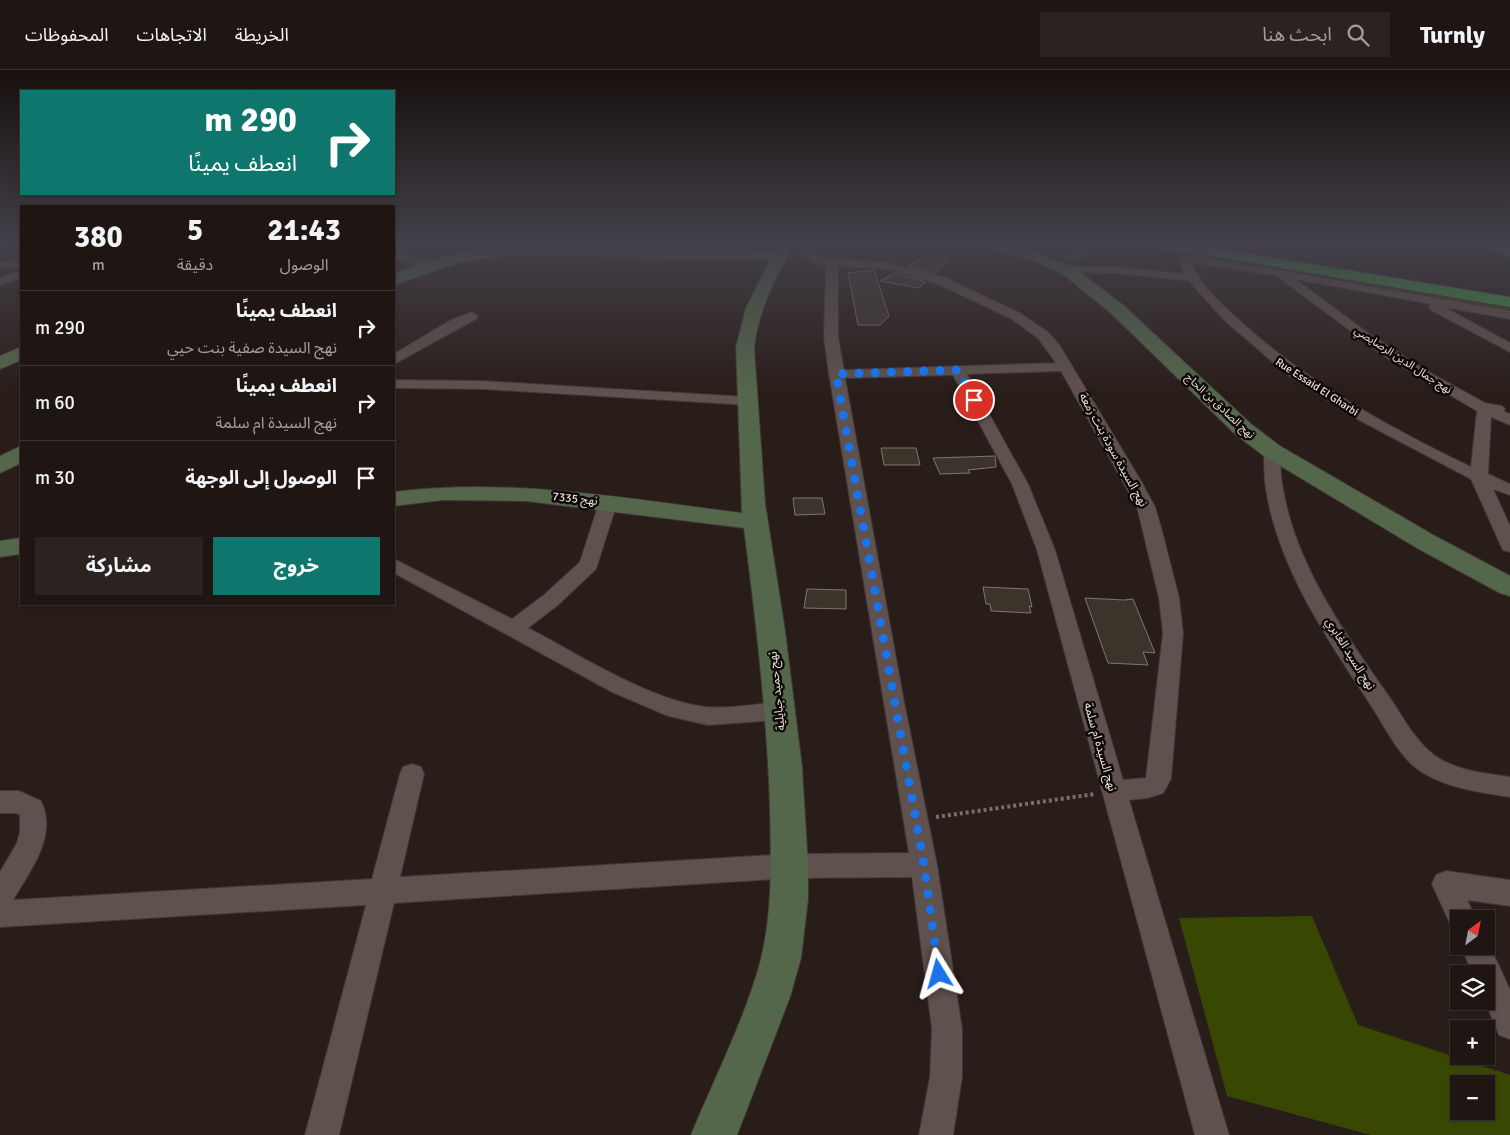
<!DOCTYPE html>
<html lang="ar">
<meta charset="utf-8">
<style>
body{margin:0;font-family:Signika,"Noto Sans Arabic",sans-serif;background:#2c2321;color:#f1f3f6;direction:rtl;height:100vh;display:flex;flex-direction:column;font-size:19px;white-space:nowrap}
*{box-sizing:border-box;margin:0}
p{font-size:16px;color:#a19fa0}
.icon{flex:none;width:28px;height:28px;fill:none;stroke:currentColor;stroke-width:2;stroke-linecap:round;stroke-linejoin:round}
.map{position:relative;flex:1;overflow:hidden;direction:ltr}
.panel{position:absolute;left:20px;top:135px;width:375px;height:400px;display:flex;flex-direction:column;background:#1f1613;border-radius:0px;box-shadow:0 1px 4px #0004,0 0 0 1px #3c3533;direction:rtl}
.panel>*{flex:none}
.hud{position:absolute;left:20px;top:20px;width:375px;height:105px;border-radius:0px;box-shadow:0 1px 4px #0004,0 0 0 1px #3c3533;direction:rtl;background:#0f766e;color:#fff;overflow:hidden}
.needle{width:32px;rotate:32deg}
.tools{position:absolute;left:1450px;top:840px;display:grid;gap:10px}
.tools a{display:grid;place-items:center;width:45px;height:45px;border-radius:0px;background:#1f1613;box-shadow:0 1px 4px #0004,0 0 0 1px #3c3533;font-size:25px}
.pin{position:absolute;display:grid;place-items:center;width:42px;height:42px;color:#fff;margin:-21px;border:2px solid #fff;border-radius:50%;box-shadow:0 1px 5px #0007}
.me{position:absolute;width:55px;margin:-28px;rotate:352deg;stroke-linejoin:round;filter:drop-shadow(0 0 4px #0008)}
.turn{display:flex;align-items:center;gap:18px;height:105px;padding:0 15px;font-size:22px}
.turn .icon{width:65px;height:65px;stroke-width:2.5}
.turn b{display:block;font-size:35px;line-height:42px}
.eta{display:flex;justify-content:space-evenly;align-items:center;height:85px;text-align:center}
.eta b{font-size:30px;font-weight:700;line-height:35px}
.button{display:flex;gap:10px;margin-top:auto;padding:10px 15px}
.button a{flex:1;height:58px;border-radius:0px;background:#0f766e;color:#fff;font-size:20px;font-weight:700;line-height:58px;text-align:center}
.button a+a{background:#2c2321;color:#f1f3f6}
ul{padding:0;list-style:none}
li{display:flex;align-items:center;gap:15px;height:75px;padding:0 15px;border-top:1px solid #3c3533}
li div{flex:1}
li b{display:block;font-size:19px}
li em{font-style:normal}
header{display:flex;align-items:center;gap:30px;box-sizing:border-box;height:70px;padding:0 25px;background:#1f1613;border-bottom:1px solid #3c3533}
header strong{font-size:24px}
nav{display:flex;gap:28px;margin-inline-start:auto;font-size:18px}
.search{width:350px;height:45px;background:#2c2321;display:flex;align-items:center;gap:12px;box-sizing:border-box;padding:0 18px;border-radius:0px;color:#a19fa0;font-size:19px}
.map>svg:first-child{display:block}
</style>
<header>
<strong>Turnly</strong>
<div class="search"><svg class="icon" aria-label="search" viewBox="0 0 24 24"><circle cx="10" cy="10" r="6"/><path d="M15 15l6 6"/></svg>ابحث هنا</div>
<nav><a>الخريطة</a><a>الاتجاهات</a><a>المحفوظات</a></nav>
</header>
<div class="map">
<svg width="1510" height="1065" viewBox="0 0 1510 1065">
<rect width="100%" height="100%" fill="#291d19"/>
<!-- green -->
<path fill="#384802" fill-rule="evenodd" d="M1079 174H1143L1510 234V241L1196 183 1180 186 1166 182 1117 176 1097 181 1077 192 1062 189Z
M1312 846 1358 955 1510 1005V1065H1371L1227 1026 1179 848ZM1459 1014H1486V1041H1459Z"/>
<!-- building -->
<path fill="#3c332a" stroke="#7f766c" d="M927 185 948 191 936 203 908 196Z
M874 200 889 246 880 255H858L848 203Z
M895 203 926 212 919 218 880 211Z
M881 378H916L920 395H884Z
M995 386 996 397 968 400 970 403 940 404 933 388Z
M793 428H822L825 444 795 445Z
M983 517 1028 519 1032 537 1029 536 1031 543 991 541 990 534H986Z
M807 519 846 520V539L804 538Z
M1085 528 1124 530 1133 529 1155 583 1143 582 1148 595 1108 593Z"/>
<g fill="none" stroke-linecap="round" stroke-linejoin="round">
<!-- street casing -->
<g stroke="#413735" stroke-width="2">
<path id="street" d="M411 174H426L401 183 433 193V197L429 198 394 188V179Z
M799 174H809V179L822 188 891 193 946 208 1018 242 1048 262 1060 276 1141 411 1155 437 1162 461 1179 528 1183 563 1171 709 1163 723 1148 728 1129 730 1229 1065H1195L1037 480 1012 414 953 305 845 308 904 632 937 795 962 959V1007L953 1065H919L930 1007 932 959 912 807 790 808 394 833 339 1065H305L366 835 0 857V802L17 773 20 762V745L16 743H0V721H19L41 731C58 766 30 801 13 830L372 809 400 704 403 697 412 694 421 697 424 704 400 807 790 784 909 783 829 304 824 267 826 195 815 193 799 182ZM838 196 890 199 938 214 1010 248 1038 268 1056 293 844 300 838 267ZM1061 301 1137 437 1159 528 1163 563 1146 708 1123 710 1055 480 1028 414 967 304Z
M1191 185 1510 241V249L1444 237 1510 273V282L1431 240 1429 237 1431 234 1295 209 1368 263 1425 300 1485 333 1502 336 1505 339 1503 341 1510 344V355L1491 347 1488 404 1510 414V425L1493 419 1510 456V482L1503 480 1501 476 1471 409 1359 350 1288 305 1224 250 1189 211 1116 203 1066 202 1060 199 1066 196 1116 197 1185 204 1179 190ZM1191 192 1277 206 1387 288 1477 341 1471 397C1388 357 1306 312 1238 249 1219 232 1200 215 1191 192Z
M21 191V197L0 198V192Z
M21 201V208L0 215V207Z
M472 242 478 246 476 249 394 294V284L449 251Z
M394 310 483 311 748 327 755 331 748 335 483 319 394 318Z
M1272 376 1280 381C1281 393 1280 407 1283 419 1296 496 1346 565 1390 628 1403 647 1415 671 1434 685 1456 701 1484 703 1510 707V727C1478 722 1443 718 1416 698 1397 683 1385 657 1372 637 1329 572 1278 498 1266 419 1264 407 1264 393 1264 381Z
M608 428 614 429 617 433 596 499 558 535 528 558C580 585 649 630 706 637 729 639 756 634 779 632L787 635 790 641 787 647 779 650 708 655 668 646 612 622 394 503V489L512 549 544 525 580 492 599 433 602 429Z
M1446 801 1510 810V836L1467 830 1476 849H1459V861L1452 858 1432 814 1436 805Z
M1486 868 1510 920V969L1499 965 1485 931 1486 904H1473L1461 876H1486Z"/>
</g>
<!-- secondary casing -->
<g stroke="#413735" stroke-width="2">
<path id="secondary" d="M513 174 776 181 781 174H795C775 205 759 240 754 277L765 433 785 561 802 697 808 796V829L801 888 790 927 737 1065H691C714 1009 746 947 761 889 773 839 771 788 770 738 767 644 756 551 744 458L526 431 443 430 394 436V422C510 407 627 429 742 443L736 277 746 238 770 190 513 184 457 193 394 215V204C432 188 472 178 513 174Z
M987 174H1009L1072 196 1123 235 1251 354 1280 376 1435 466 1510 506V526L1500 523 1417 478 1264 386 1235 364 1111 243 1060 202 1029 189 989 177Z
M21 277V290L0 299V286Z
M21 376V393L0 403V386Z
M21 468V484L0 487V471Z"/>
</g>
<!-- highway casing -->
<g stroke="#413735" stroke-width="2">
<path id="highway" d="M1158 174H1190L1510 227V237L1165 178 1160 177Z
M1484 174H1503L1510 177V187L1486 177Z"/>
</g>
<!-- path -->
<path stroke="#796e6b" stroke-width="4" stroke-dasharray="3 3" stroke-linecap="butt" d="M936 747 1095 724"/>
<!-- street -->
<use href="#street" fill="#5f514d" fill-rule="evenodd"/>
<!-- secondary -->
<use href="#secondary" fill="#55674b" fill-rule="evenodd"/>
<!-- highway -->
<use href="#highway" fill="#3d9a46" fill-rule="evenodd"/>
</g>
<!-- sky -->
<linearGradient id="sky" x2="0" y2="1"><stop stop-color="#17100e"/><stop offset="0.54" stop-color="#434049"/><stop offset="1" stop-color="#434049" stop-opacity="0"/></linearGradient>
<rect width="1510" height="323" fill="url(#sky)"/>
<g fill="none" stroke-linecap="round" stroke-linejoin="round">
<!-- route -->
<path stroke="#1a73e8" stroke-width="9" stroke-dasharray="0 16.2" d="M939 904 924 795 836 304 958 300 974 330"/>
</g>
<g text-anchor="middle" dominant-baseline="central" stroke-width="5" stroke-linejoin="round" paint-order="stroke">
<!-- far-street labels -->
<g font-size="11" fill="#e9e1de" stroke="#0e0907">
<text transform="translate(1403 290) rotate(33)">نهج جمال الدين الرصايصي</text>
<text transform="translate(1317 317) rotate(33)">Rue Essaid El Gharbi</text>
<text transform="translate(1220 336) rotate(43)">نهج الصادق بن الحاج</text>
</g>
<!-- street labels -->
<g font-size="12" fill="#e9e1de" stroke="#0e0907">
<text transform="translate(1113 380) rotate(61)">نهج السيدة سودة بنت زمعة</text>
<text transform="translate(575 429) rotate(6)">نهج 7335</text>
<text transform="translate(1350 584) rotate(58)">نهج السيد الغابري</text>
<text transform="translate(777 621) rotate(-96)">نهج حميد جبايلية</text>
<text transform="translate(1100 677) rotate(74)">نهج السيدة ام سلمة</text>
</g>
</g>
</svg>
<div class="tools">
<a><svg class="needle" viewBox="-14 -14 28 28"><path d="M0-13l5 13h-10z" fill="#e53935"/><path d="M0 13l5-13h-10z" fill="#a19fa0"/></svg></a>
<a><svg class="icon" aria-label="layers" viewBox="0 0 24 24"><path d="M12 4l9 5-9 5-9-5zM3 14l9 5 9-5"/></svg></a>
<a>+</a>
<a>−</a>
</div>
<div class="pin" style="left:974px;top:330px;background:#d93025"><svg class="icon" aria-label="arrive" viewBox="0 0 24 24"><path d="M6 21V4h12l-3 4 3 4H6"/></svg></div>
<svg class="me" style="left:939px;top:904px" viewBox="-20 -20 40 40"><path d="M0-17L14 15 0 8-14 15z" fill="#1a73e8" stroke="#fff" stroke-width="4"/></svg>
<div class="hud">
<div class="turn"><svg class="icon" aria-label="right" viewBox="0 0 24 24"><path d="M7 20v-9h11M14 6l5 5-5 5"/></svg><div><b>290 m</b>انعطف يمينًا</div></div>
</div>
<section class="panel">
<div class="eta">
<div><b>21:43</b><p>الوصول</p></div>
<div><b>5</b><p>دقيقة</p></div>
<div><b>380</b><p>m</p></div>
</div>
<ul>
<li><svg class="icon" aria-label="right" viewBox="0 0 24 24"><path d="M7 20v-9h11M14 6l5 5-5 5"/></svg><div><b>انعطف يمينًا</b><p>نهج السيدة صفية بنت حيي</p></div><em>290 m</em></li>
<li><svg class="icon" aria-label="right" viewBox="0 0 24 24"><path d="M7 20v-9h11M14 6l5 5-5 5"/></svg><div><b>انعطف يمينًا</b><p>نهج السيدة ام سلمة</p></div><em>60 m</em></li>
<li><svg class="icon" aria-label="arrive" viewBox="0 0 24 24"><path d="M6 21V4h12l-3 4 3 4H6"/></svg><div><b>الوصول إلى الوجهة</b></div><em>30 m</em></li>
</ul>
<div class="button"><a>خروج</a><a>مشاركة</a></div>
</section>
</div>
